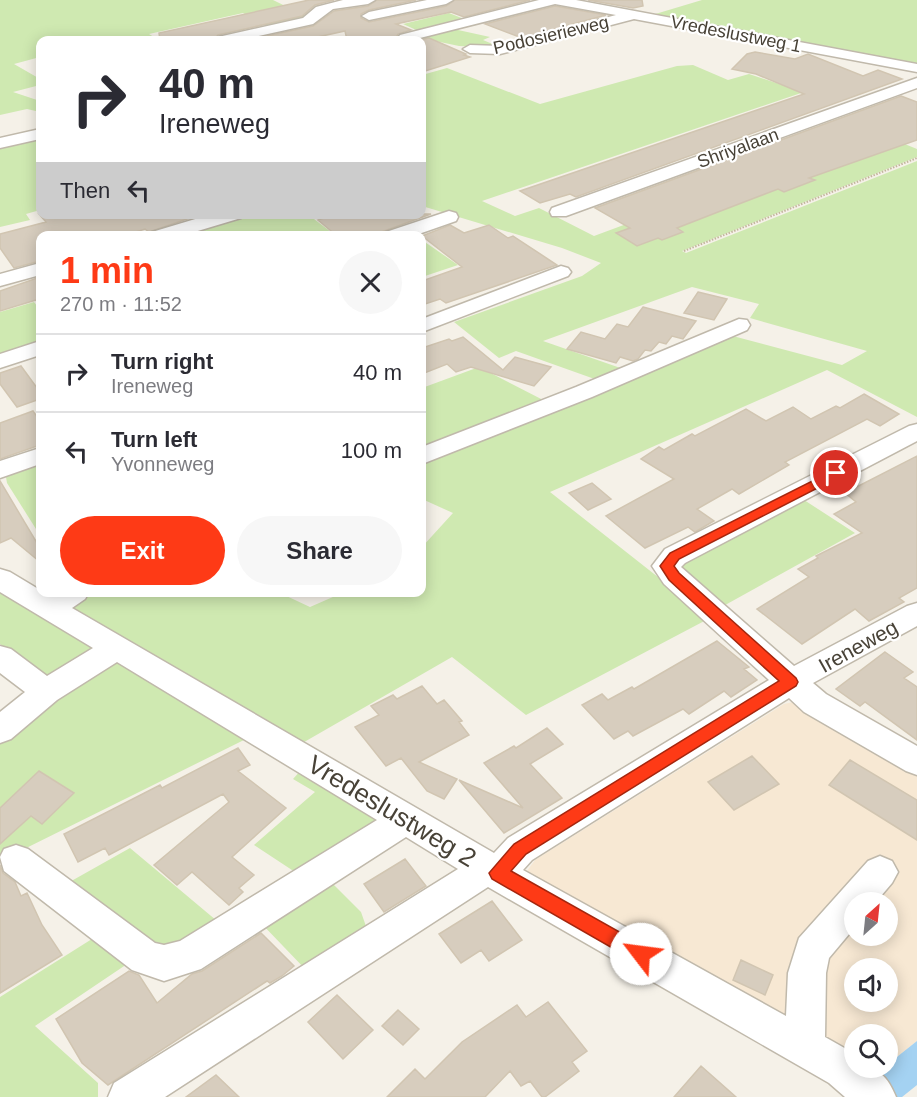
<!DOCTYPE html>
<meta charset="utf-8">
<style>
body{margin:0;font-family:Arial,sans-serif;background:#f7f7f7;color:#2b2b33;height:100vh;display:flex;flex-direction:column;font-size:22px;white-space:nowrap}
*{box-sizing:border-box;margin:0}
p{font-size:20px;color:#7c7c81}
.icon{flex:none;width:33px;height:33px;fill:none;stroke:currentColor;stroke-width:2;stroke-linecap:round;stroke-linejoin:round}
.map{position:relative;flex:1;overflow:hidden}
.panel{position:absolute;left:36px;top:231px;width:390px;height:366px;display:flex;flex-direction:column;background:#fff;border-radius:12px;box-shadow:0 3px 15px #0003}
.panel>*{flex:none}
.banner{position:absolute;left:36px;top:36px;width:390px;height:183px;border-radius:12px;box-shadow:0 3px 15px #0003;background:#fff;color:#2b2b33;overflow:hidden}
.needle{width:39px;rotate:27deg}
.controls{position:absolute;left:844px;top:892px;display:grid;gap:12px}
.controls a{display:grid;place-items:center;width:54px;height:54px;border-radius:50%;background:#fff;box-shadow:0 3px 15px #0003;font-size:30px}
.pin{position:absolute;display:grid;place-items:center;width:51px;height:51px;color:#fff;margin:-26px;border:3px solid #fff;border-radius:50%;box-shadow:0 2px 6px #0007}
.me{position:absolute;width:66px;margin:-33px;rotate:300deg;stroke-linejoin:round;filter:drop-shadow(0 0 4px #0008)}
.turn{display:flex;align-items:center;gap:21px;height:126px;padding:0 24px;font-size:27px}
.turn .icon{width:78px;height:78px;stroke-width:2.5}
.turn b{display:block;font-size:42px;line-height:51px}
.then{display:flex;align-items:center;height:57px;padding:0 24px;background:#0003;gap:12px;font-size:22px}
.round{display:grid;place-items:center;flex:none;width:63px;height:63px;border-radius:32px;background:#f7f7f7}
.head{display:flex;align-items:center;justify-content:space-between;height:102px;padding:0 24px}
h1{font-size:36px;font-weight:700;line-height:45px;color:#fe3a16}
.button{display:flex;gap:12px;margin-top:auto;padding:12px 24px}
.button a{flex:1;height:69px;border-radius:36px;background:#fe3a16;color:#fff;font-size:24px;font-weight:700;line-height:69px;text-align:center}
.button a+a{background:#f7f7f7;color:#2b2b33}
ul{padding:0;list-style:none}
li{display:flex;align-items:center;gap:18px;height:78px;padding:0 24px;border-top:2px solid #e1e1e2}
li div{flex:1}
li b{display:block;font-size:22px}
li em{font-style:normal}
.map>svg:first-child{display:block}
</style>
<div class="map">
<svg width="917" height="1097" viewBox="0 0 917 1097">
<rect width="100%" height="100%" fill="#f5f1e8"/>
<!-- commercial -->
<path fill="#f7e8d3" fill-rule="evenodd" d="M798 701 917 768V1041L888 1064V1035H855V1062L532 881 527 871 535 860 784 704ZM855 903H888V936H855ZM855 969H888V1002H855Z"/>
<!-- green -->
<path fill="#cfe9b1" d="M0 0H273L310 18 271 28 243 13 149 34 159 40H40V57L14 64 40 79V85L13 92 40 101V112L27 109 0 115Z
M702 0H917V67L652 15Z
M449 13 469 21 423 33 403 24Z
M449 28 490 37 483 40 502 48 459 46 416 37Z
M693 65 728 80 749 74 804 92 482 201 515 216 539 208 594 236 875 132 917 149V157L682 251 686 253 917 161V417L827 370 550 492 710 618 526 715 452 657 299 745 67 609 84 592 280 593 310 607 342 593 422 592V547L453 513 422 499V460L729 335 842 365 867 351 750 318 759 304 692 287 543 341 629 371 603 382 516 351 499 358 454 322 582 276 601 263 562 248 422 206V75L447 68 540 104 677 66Z
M40 136V210L26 214 30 220 0 227V146Z
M327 214 314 219 335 235 171 236 241 215Z
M422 240 458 265 422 277Z
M34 302 40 310V345L0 358V312Z
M479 367 547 402 422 451V388Z
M40 464V527L36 529 7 483 6 477Z
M801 498 855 533 718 609 675 563Z
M0 588 105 651 64 681 43 675 0 644Z
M121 658 250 737 0 861V732L47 692 67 694 108 663Z
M302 769 383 816 295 872 254 845 315 792 293 779Z
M130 848 223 926 166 954 66 884Z
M328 879 361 912 368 932 307 971 259 921Z
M103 932 136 958 35 1026 98 1083V1097H0V997Z"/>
<!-- water -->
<path fill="#a4d2f2" d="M917 1041V1085L902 1097H896L874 1075 883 1068H888V1064Z"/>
<!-- building -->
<path fill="#d7cdbe" stroke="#d1c5b1" stroke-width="1.5" d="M309 0H334L315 5 302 16 218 35 214 39 160 40 159 33Z
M377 0H416L369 10 361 14V18L369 22 446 6 455 0H530L464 17 451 12 396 24 411 30 398 34 396 38 397 40H347L345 31 304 40 253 39 313 26 334 11 368 6Z
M588 0H642L643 6 633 8Z
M555 6 606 15 522 38 485 24Z
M429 38 466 54 464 55 470 57 422 72V40H419Z
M755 52 795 59 808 54 863 76 878 70 902 79 576 197 570 194 540 203 520 191 804 94 756 74 732 69 747 54Z
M901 96 917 102V140L809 178 815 180 784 192 778 189 718 212 677 228 683 232 662 240 658 238 637 246 616 233 630 228 595 208Z
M39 214H192L193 217 149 232 145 229 123 236H40V261L14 268 0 248V234L46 222Z
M335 214H431L376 234 374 232 362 236H337L318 220Z
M450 225 464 233 489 225 508 238 513 236 557 265 446 303 440 299 422 305V281L462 267 422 236Z
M40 277V307L36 300 0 311V291Z
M698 292 727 299 714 320 684 313Z
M643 307 696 321 683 339 672 336 666 344 659 342 651 351 645 350 638 359 633 361 620 357 616 363 567 349 581 332 605 339 617 324 628 327Z
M463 337 503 370 515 357 551 367 534 386 471 367 456 372 447 364 422 374V348L449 339 452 341Z
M21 366 40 392V399L17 407 0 384V373Z
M864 394 899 414 880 426 867 419 785 462 789 465 739 494 732 489 697 509 714 521 695 532 688 527 645 548 606 516 674 479 641 459 659 447 664 450 692 434 695 436 746 409 766 421 793 407 811 419 836 406 840 408Z
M33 411 40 421V445L0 459V423Z
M917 456V588L899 598 904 602 869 621 855 609 802 644 757 609 809 577 798 569 818 558 816 556 862 533 834 514 856 502 845 493Z
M0 481 40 548V562L11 538 0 543Z
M592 483 611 499 588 510 569 493Z
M717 641 749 667 744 669 757 680 731 697 724 691 689 714 683 709 633 736 628 731 614 739 582 705 602 694 608 700 632 687 634 689Z
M885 652 913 672 904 678 917 687V740L865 702 860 706 836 689Z
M422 686 437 704 444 700 462 721 459 722 469 735 419 762 457 779 444 799 427 791 401 758 386 766 355 727 379 715 371 706 393 695 397 699Z
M547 728 563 744 530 764 562 798 504 833 459 780 523 808 484 763 514 746 516 748Z
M238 748 250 765 238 771 286 808 232 857 254 875 239 888 243 892 229 905 192 872 177 885 154 865 229 802 223 794 109 855 105 848 78 862 64 834 160 785 162 788Z
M752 756 779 784 734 810 708 782Z
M850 760 917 800V840L829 785Z
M39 771 74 793 42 824 31 816 0 844V808Z
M405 859 426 886 384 912 364 884Z
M0 865 3 873 15 882 21 896 27 893 42 925 62 955 0 993Z
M492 901 522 940 489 961 481 950 461 963 439 934Z
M261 933 294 966 282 976 270 983 267 981 108 1085 82 1063 56 1019 129 971 139 975 157 1003 192 974 202 971Z
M741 960 773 975 765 995 733 980Z
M337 995 373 1030 343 1059 308 1022Z
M548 1002 587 1051 572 1062 579 1071 545 1097H542L530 1081 521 1086 510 1071 485 1097H387L415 1069 425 1079 462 1042 517 1005 526 1017Z
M398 1010 419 1029 403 1045 382 1026Z
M701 1066 736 1097H674Z
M216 1075 239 1097H186Z"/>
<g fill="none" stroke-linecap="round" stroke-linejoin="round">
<!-- minor casing -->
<g stroke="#c0b9ab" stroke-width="3">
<path id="minor" d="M343 0H375L368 4 333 9 313 24 240 40H216L218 37 303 18 316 7Z
M427 0H453L446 4 369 20 362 16 369 12Z
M539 0H576L917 64V72L634 19 500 54 470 53 463 49 470 45 500 46 616 15 555 4 412 40H400L398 38 400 35Z
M917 78V88L566 216H552L550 212 552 208Z
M40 129V139L0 148V138Z
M449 211 456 213 458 217 456 221 413 236H384L386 232Z
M212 214H243L241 218 181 236H150L152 232Z
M40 263V275L0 286V274Z
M561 266 568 268 571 272 568 276 422 332V319Z
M739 319 747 320 750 325 747 330 592 397 422 464V447L576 387Z
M40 341V355L0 368V354Z
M917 424V441L685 563 681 567 794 666 907 606 917 603V626L813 683 826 694 917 746V775L906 771 804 712 789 698 532 860 523 870 786 1016 788 973 799 938 868 861 880 856 892 861 898 872 892 883 875 903H855V927L829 958 826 973 825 1037 855 1054V1068C879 1068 887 1075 896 1097H845L829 1083 488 887 165 1097H108L114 1083 458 869 406 837 201 969 164 981 132 970 4 871 0 857 4 849 16 845 28 849 155 943 164 945 180 941 377 820 117 662 57 700 11 739 0 743V712L25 692 0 673V646L11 649 47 676 93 648 0 592V569L10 572 40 590V592L50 595 54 592H89L85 599 72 608 494 853 508 838 769 680 664 584 652 566 665 549 909 426Z
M40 448V464L0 478V461Z"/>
</g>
<!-- path -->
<path stroke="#c2b59c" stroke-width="2" stroke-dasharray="1.5 1.5" stroke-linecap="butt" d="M684 251 917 158"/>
<!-- minor -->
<use href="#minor" fill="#fff" fill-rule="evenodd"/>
</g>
<!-- route -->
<path fill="#fe3a16" stroke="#a5260e" stroke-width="1.5" d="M836 469 842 473 841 476 679 559 674 566 679 573 796 678 798 682 796 686 526 854 511 871 648 948 651 954 648 961 641 963 635 961 492 879 489 873 514 844 779 681 669 580 660 566 670 553Z"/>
<g text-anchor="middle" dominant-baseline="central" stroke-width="4.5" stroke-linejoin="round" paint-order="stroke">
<!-- far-street labels -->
<g font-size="18" fill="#484237" stroke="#fff">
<text transform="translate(736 34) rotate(11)">Vredeslustweg 1</text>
<text transform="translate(551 35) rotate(-13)">Podosierieweg</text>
<text transform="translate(738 148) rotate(-20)">Shriyalaan</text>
</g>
<!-- street labels -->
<g font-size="21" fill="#484237" stroke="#fff">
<text transform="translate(858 646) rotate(-29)">Ireneweg</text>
</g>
<!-- near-street labels -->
<g font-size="26" fill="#484237" stroke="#fff">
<text transform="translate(392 811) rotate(31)">Vredeslustweg 2</text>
</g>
</g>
</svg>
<div class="controls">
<a><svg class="needle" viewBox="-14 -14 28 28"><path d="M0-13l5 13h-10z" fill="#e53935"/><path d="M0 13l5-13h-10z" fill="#7c7c81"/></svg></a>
<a><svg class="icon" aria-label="sound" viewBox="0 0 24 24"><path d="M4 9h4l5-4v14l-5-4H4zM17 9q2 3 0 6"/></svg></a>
<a><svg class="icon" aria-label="search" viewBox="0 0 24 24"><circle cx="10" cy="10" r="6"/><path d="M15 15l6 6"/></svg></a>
</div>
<div class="pin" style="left:836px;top:473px;background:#d93025"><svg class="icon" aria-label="arrive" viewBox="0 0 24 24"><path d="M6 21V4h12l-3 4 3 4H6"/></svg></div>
<svg class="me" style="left:641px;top:954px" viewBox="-20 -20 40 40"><circle r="19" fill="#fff"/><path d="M0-13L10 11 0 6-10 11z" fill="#fe3a16"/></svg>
<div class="banner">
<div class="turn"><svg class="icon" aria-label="right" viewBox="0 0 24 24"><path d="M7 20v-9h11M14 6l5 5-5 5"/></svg><div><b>40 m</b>Ireneweg</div></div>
<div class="then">Then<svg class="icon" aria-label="left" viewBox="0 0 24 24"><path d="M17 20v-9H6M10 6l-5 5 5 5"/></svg></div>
</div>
<section class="panel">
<div class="head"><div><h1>1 min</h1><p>270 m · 11:52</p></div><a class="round"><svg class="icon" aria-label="close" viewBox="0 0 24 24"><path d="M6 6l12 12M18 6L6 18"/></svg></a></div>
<ul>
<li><svg class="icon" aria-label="right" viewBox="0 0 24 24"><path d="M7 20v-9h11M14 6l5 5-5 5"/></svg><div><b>Turn right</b><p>Ireneweg</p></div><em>40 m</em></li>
<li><svg class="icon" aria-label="left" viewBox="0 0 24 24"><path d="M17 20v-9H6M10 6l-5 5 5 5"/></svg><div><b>Turn left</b><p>Yvonneweg</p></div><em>100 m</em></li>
</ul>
<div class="button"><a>Exit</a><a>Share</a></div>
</section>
</div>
